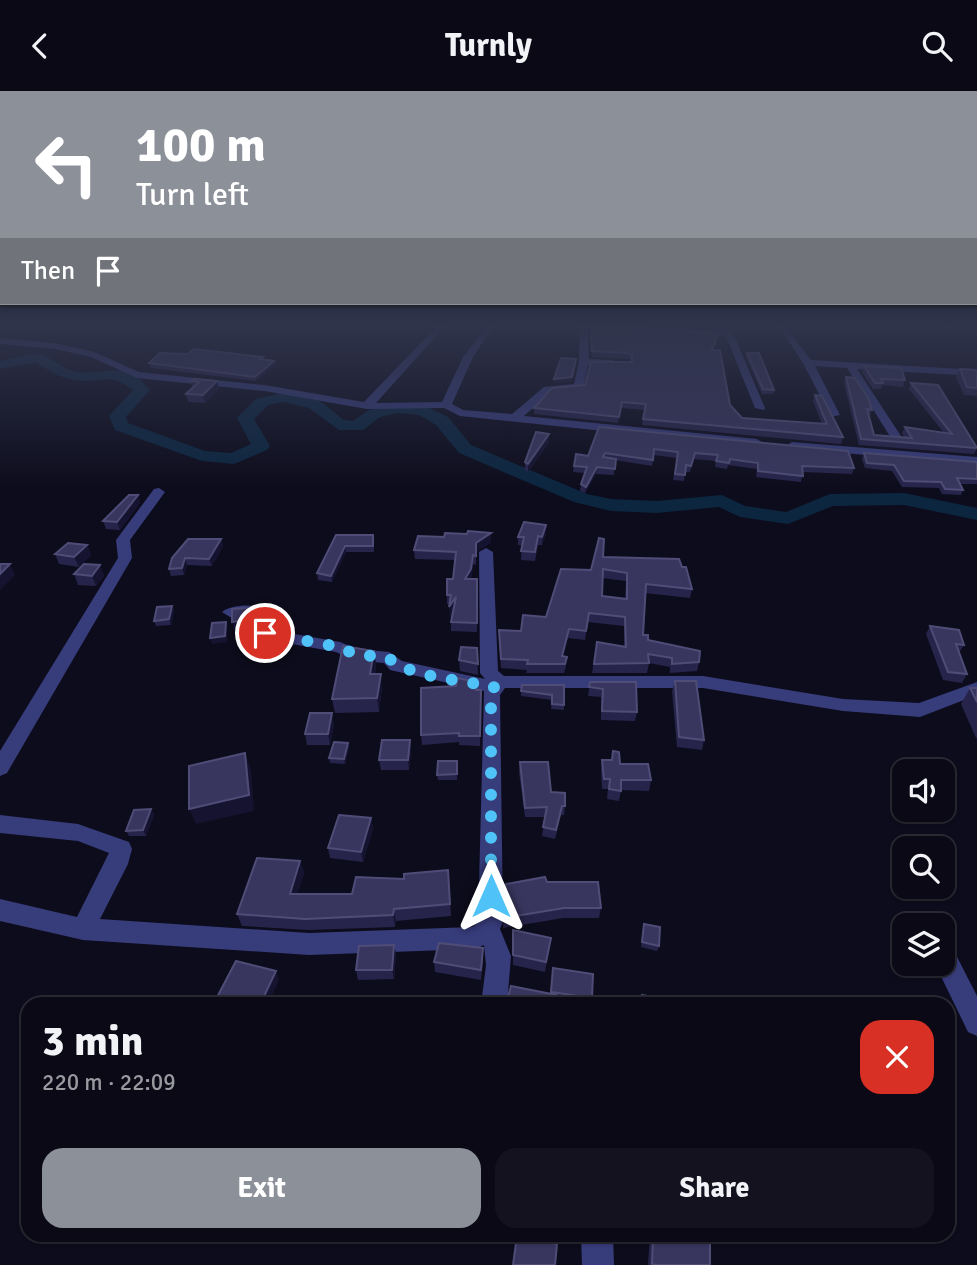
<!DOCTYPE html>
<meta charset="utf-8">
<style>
body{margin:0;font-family:Signika,sans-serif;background:#13121e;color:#f1f3f6;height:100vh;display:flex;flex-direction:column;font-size:26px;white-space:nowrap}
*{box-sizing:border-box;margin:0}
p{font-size:23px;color:#999aa0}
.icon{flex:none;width:38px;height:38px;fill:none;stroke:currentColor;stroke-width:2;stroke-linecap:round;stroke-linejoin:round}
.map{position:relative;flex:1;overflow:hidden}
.details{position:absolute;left:21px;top:906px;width:934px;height:245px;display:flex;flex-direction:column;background:#0a0915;border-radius:21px;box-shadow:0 2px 5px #0004,0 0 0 2px #2a2a34}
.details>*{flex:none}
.hud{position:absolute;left:0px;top:0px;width:978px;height:214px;box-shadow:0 2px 5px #0004,0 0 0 2px #2a2a34;background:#8c9099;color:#fff;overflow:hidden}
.fabs{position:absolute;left:892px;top:668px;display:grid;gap:14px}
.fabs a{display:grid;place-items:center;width:63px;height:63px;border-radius:14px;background:#0a0915;box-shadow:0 2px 5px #0004,0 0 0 2px #2a2a34;font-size:35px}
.pin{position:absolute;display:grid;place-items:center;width:60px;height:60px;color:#fff;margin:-30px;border:4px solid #fff;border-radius:50%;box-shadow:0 2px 7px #0007}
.me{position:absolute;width:77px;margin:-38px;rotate:0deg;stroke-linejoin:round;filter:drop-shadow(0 0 5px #0008)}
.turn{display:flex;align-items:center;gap:24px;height:147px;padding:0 21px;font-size:32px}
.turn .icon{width:91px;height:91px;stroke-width:2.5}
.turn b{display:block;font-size:49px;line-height:60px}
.then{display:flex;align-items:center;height:66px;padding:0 21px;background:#0003;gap:14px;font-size:26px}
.round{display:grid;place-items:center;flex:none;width:74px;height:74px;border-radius:21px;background:#13121e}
.head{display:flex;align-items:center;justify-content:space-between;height:119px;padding:0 21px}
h1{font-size:42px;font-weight:800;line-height:52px}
.cta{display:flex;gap:14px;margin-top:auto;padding:14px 21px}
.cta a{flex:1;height:80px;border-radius:21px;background:#8c9099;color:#fff;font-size:28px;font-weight:800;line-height:80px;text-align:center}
.cta a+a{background:#13121e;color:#f1f3f6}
header{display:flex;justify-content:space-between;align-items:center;height:91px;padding:0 21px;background:#0a0915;font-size:32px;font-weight:800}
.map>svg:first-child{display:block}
</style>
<header><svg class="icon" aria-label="back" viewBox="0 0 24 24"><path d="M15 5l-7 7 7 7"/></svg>Turnly<svg class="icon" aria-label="search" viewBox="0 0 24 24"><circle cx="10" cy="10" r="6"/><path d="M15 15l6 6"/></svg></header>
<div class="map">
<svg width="977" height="1174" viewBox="0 0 977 1174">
<rect width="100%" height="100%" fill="#0d0c1c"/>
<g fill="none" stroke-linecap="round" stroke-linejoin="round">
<!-- river -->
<path fill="#0c2640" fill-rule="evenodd" d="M38 262C51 265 60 277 73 280 104 288 121 264 150 299L126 326 128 332 205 360 231 362 251 353 237 327 256 308 283 302 320 310 344 329 353 330 369 319 398 312 423 314 448 326 471 354 587 403 611 408 657 410 722 404 745 415 786 421 830 403 904 402 977 417V429L904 414 833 415 788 433 740 426 719 416 657 422 611 420 574 411 459 362 436 334 419 324 398 322 380 326 363 339H339L309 317 283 311 268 314 254 328 270 355 267 359 234 373 202 370 115 339 109 325 133 299C107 279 103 293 76 289 60 287 49 280 36 271L0 278V270Z"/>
<!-- minor -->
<path fill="#373c7b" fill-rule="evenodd" d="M438 234H446L376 312 442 311 463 266 488 234 493 236 473 266 452 313 463 319 512 323 544 296 574 293 579 271 580 235 729 239 733 242 765 317 764 319 755 317 726 245 588 240 589 268 612 269 615 270V274H588L583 298 551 301 524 325 757 348 763 352 757 356 460 325 444 317 367 318 264 300 137 287 91 266 55 258 0 253V247L55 252 94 261 139 281 264 294 364 311Z
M778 234H784L811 269 977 279V285L857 278 901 345 891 347 847 277 815 275 840 324 831 326 803 272Z
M792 351 977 366V374L788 357 786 355Z
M159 397 165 401 130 449 132 467 7 682 0 685V660L118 467 116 449 154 398Z
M486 457 493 461 498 580 504 585H703L843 608 919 612 977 591V604L920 626 843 620 703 597H505L500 604 503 830 500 838 511 865 507 914H481L486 874 484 854 474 858 309 864 83 849 0 830V808L77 826 109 762 78 750 0 742V724L78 733 129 751 132 758 128 773 100 828 309 842 472 836 478 832 484 600 390 579 384 572 353 569 336 561 259 547 254 525 230 526 222 521C231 513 260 512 269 520L272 539 340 551 357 558 389 561 402 570 485 588 480 582 479 461Z
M943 853 952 856 977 905V945L968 941 935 873H943Z
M581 1144H613L614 1174H582Z"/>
</g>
<!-- wall -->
<path fill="#27244b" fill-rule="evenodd" d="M935 234H957L956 237 937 236Z
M591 237 714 259 730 314 742 327 822 333 813 310 815 304 843 346 841 353 642 334 645 319 621 317 618 332 534 323V317L585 294 631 271V269L627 268 592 266Z
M747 262 774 299 773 303H762L746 266Z
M263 266 264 269 274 270 275 274 256 290 151 277 149 272Z
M864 275 905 289 903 296 882 294 881 298H873L862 281Z
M960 278 977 279V305L964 304 956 286Z
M846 286 872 319 870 324H869L874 344 905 347 902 342 905 336 944 342 909 298 911 292 977 357 974 363 859 354 844 292Z
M191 290H217L219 298 205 312 188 311 186 303 192 297Z
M599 336 854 377 852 383 803 381 801 391 756 386 757 378 728 374 727 378 715 376 716 370 694 368 690 381H685L684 390 673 389 677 367 654 364 652 375 615 369 614 384 596 383 585 402 580 400 581 393 585 382 573 381 574 375 588 365Z
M549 343V351L528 381 525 379V371Z
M864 362 977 371V393H960L963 399 961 404 942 403 939 397 902 396 892 380 865 377 862 368Z
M138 404 140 412 120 439 106 438 103 430Z
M546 434V442L542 454H538L535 470 521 469 522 454H518V446Z
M336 444 374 451V461H346L332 491 318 489 317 482Z
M221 448 223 455 212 475 187 474 184 484 171 485 169 478 172 467Z
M491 451 476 461V474L473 473 471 488H477V541L451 540V531L453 520 450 526V513H447V504L453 488 455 469 415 468 414 459Z
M87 454 91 464 79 476 59 473 55 463Z
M603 466 692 498 690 507 645 502 643 544 648 549 699 571 697 580 670 582V576L649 572 647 582H592L597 551 624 555V535L588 531 585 549 568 547 563 565 566 575 564 582H526L527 579 501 577 499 548 521 540 546 526ZM602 487 626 490 625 507 602 505Z
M100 474 104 485 96 495 78 494 74 483Z
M172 515 174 520 171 534 156 535 154 530Z
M930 535 964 554 959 562 967 583 962 592 943 589 926 543Z
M477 557 478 584 460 580 459 569Z
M374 560 376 574 375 583 382 596 379 621 335 622 332 608Z
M675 590 704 649 702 659 677 656 672 600Z
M590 591H636L637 621 635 630 601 629V606L588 605Z
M564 594V619L551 618 552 609 521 605V600Z
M970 597H977V647H976L961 613Z
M477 599H481L480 655 459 654V651L422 654 421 644Z
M334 633 330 654H307L305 643Z
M410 649 411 660 409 679H381L379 669Z
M348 652 349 657 345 673 330 672 329 667Z
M602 669 620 673 651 689 649 700 621 699 619 710 607 708 608 698H602L601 679Z
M457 670V689H438L437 684Z
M520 671 565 715 564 724H561L555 748 542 745 545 726H525L519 681Z
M151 718 154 724 146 745H129L126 740Z
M371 727 373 738 363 771 330 767 328 757Z
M300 770 304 782 297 803H352L404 788 448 779 451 825 396 830 395 836 309 839 242 835 237 823Z
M547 791 601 817 599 827H563L503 837 506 793Z
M644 833 659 855 657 860 641 856Z
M513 839 551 847 545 881 513 874Z
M394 854 396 863 394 888 358 889 356 879Z
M483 867 481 889 435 881 434 871Z
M553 877 592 907 591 914H573L556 911 550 903Z
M650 1144H697L710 1174H648Z"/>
<!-- shaded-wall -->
<path fill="#151330" d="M576 268 572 291 554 292V288Z
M274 270 275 274 256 290 255 286Z
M217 290 219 298 205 312 203 304Z
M549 343V351L528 381V373Z
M597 376 596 383 585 402 586 396Z
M138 404 140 412 120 439 117 431Z
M546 434V442L542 454V446Z
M491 442V451L476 461V452Z
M221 448 223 455 212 475 209 468Z
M87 454 91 464 79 476 74 466Z
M345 455 346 461 332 491 331 485Z
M473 464 472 486 466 497 465 488Z
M185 467 187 474 184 484 182 477Z
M10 473 15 484 0 499V483Z
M100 474 104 485 96 495 92 485Z
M456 506V515L450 526 449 516Z
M172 515 174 520 171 534 169 528Z
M249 517 254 539 235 542 232 531Z
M226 531 227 536V551L212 553 210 547Z
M569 538 568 547 561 574 562 565Z
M374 560 376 574 372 597 370 583Z
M381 583 382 596 379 621 377 607Z
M332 622 334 633 330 654 328 643Z
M410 649 411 660 409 679 408 669Z
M348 652 349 657 345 673 344 668Z
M245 662 251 678 254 720 196 733 189 718Z
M151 718 154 724 146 745 143 739Z
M371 727 373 738 363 771 361 761Z
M300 770 304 782 294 815 290 803Z
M394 818 396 830 395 836 393 824Z
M394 854 396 863 394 888 392 879Z
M276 880 279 889 268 914H260Z"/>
<!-- building -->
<path fill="#38365e" stroke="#4f4d77" stroke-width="2" fill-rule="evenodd" d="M591 237 717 242 715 253 711 259H720L730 314 742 327 827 333 815 304 822 305 843 346 643 328 646 313 622 311 619 326 534 317 552 297 585 294 591 271H632V264L628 262 592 260Z
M194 258 263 266 260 268 274 270 255 286 149 272 160 262 188 263Z
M747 262H759L774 299 763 298Z
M561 267 576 268 572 286 554 288Z
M864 275 901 277 905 289 881 288 883 292H875Z
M960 278 977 279V297L967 296Z
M846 286 855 287 868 307 872 319 867 318 874 344 912 347 905 336 952 343 911 292 938 294 977 357 861 348Z
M194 288 217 290 203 304 186 303 199 291 191 290Z
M599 336 848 360 854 377 802 375 803 385 758 380V372L730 368 729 372 716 370 718 364 695 362 691 375 686 374 685 384 675 383 678 361 654 358 653 369 605 362 603 366 616 368 615 378 597 376 586 396 581 393 587 376 574 375 576 363 588 365Z
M536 341 549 343 528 373 525 371Z
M864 362 977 371V388L957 387 963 399 945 398 941 391 904 390 894 374 867 372Z
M129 404H138L117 431 103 430Z
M524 431 546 434 542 446 538 445 535 461 521 460 524 446H518Z
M468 440 491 442 476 452V465L473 464 471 478 465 488H477V532L451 531 456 506 449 516 451 504H447V488H453L456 461 414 459 418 445 444 446 445 442 467 443Z
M336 444H373V455H345L331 485 317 482Z
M599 447 604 448 603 466 679 468 682 476H686L692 498 646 493 643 544H648V549L700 560 699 571 672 573V567L648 563 649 572 594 573 597 551 626 556 625 526 589 522 586 540 569 538 562 565 567 566 565 573H527L528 569 501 568 499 539 521 540 523 524 546 526 561 478 591 479ZM603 478 627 482V508L602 505Z
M188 448H221L209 468 185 467 182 477 169 478 172 467Z
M68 452 87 454 74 466 55 463Z
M0 473H10L0 483Z
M84 473 100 474 92 485 74 483Z
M172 515 169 528 154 530 157 516Z
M249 517 252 528 232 531V518Z
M226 531 225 545 210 547 212 532Z
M930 535 959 539 964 554 956 553 967 583 948 581Z
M343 555 374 560 370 583H381L377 607 332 608Z
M461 556 477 557 478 573 459 569Z
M457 587 477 591 476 599H481L480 645H459V642L421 644V597L456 595Z
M675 590H696L704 649 679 646Z
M590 591H636L637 621 602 620 603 598 589 596Z
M522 594H564V614L552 613V604L521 600Z
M970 597H977V611Z
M310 622H332L328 643H305Z
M382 649H410L408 669H379Z
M334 651 348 652 344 668 329 667Z
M613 660 619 661 620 673H648L651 689H621V700L609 698 610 688H604L602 669H612Z
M245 662 249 704 189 718V675Z
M438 670H457V683L437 684Z
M520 671H548L551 701 565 702V715H562L556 739 543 736 547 716 525 717Z
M151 718 143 739 126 740 134 719Z
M339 724 371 727 361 761 328 757Z
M257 767 300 770 290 803H352L356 786 404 788V783L448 779 450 813 394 818 393 824 305 828 237 823Z
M545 786 547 791H598L601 817H564L503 827 506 793Z
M644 833 660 836 659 855 642 851Z
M513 839 551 847 546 871 513 864Z
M439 852 483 857 481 879 434 871Z
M394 854 392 879H356L359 855Z
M236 870 276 880 260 914H220L214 912Z
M553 877 593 883 592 907 551 901Z
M511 895 557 904 556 914H506Z
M642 904 675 910V914H642Z
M653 1144H697L710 1148V1174H656L652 1173Z
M517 1145 557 1153 555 1174H513Z"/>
<!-- sky -->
<linearGradient id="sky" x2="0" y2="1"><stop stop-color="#07070f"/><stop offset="0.59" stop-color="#2f344b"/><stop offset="1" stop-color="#2f344b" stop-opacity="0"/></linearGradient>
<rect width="977" height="398" fill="url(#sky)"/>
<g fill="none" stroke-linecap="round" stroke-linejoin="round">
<!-- route -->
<path stroke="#4fc3f7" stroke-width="12" stroke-dasharray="0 21.6" d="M265 542 340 556 354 563 389 567C407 586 468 590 494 596L491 603V805"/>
</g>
</svg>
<div class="fabs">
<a><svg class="icon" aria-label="sound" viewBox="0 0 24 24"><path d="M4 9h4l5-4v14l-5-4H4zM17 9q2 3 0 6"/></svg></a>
<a><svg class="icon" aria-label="search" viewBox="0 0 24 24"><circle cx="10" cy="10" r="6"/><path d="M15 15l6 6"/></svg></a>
<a><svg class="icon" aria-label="layers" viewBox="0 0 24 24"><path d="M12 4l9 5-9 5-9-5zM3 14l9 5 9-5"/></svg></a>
</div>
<div class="pin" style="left:265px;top:542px;background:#d93025"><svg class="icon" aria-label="arrive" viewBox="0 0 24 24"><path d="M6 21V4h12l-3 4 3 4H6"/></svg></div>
<svg class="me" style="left:491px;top:805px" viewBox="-20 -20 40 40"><path d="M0-17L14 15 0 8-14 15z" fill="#4fc3f7" stroke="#fff" stroke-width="4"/></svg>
<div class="hud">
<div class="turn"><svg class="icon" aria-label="left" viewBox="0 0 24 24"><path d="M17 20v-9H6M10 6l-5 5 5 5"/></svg><div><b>100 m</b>Turn left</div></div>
<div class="then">Then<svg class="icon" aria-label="arrive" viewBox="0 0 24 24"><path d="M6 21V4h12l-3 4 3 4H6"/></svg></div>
</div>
<section class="details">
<div class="head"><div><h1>3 min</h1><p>220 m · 22:09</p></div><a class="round" style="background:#d93025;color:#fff"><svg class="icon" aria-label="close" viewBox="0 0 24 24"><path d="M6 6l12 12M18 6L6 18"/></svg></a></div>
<div class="cta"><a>Exit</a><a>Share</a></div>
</section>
</div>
